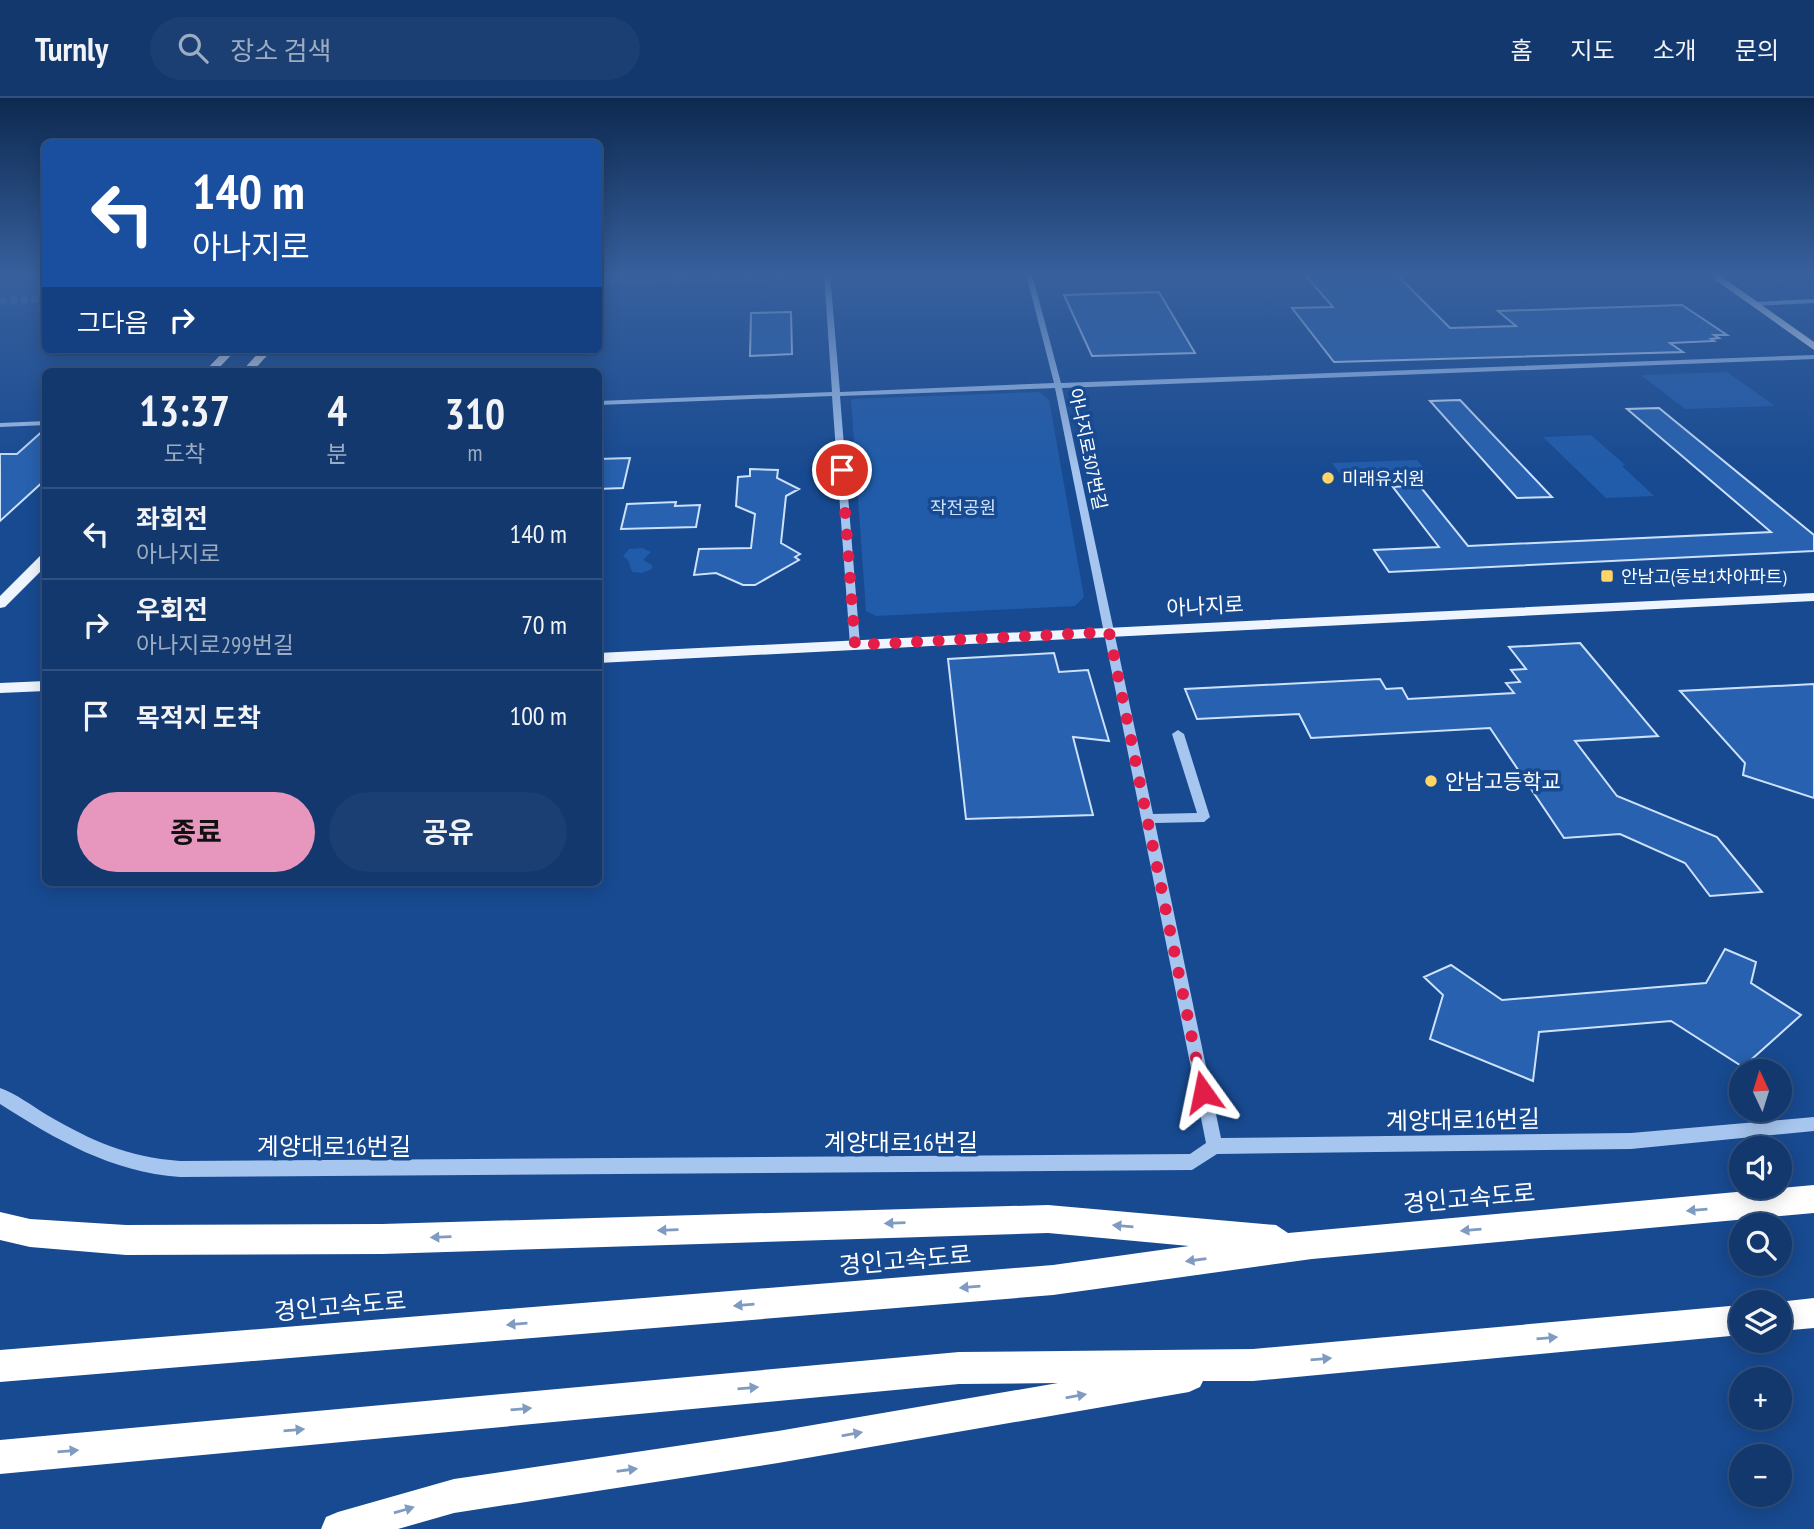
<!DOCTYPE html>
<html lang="ko">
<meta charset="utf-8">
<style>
body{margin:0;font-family:"PT Sans Narrow","Noto Sans KR",sans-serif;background:#1b3f72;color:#f1f3f6;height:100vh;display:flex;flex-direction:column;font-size:26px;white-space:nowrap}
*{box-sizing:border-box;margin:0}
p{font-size:23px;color:#9cacc2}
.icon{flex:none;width:38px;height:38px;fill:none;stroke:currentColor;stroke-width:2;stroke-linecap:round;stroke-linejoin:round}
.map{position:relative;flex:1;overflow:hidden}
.side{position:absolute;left:42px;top:270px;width:560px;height:518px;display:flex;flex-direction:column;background:#12386d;border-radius:10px;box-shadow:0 4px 18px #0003,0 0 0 2px #315280}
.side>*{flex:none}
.guide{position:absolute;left:42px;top:42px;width:560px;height:214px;border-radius:10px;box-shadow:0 4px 18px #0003,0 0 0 2px #315280;background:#1a4fa0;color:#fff;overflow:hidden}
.needle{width:46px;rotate:356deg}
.controls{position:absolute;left:1729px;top:961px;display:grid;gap:14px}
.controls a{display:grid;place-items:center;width:63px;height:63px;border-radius:50%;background:#12386d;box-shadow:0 4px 18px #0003,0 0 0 2px #315280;font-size:35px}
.pin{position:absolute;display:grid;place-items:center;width:60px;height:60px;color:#fff;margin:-30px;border:4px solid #fff;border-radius:50%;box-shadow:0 2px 7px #0007}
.me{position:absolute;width:77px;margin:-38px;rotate:348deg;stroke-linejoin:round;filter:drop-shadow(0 0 5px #0008)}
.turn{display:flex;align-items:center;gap:24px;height:147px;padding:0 35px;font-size:32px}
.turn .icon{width:91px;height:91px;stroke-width:2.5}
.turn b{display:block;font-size:49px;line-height:60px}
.then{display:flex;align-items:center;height:66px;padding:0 35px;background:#0003;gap:14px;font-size:26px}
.eta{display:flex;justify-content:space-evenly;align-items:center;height:119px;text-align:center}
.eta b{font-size:42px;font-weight:700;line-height:49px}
.action{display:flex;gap:14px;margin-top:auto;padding:14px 35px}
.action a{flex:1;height:80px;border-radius:42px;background:#e797bd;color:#111;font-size:28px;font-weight:700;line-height:80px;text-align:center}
.action a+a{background:#1b3f72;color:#f1f3f6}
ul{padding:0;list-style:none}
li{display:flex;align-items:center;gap:21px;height:91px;padding:0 35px;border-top:2px solid #315280}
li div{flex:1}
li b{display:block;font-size:26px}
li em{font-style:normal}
header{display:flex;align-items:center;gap:42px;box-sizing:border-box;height:98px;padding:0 35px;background:#12386d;border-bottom:2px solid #315280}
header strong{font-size:33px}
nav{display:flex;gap:38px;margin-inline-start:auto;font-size:24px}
.search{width:490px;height:63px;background:#1b3f72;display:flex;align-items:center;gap:18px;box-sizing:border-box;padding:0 24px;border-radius:38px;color:#9cacc2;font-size:26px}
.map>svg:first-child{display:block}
</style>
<header>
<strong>Turnly</strong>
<div class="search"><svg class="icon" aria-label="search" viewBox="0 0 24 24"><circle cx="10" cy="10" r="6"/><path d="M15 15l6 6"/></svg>장소 검색</div>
<nav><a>홈</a><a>지도</a><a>소개</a><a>문의</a></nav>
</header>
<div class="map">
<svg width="1814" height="1431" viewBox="0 0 1814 1431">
<rect width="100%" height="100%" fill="#184a91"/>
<!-- green -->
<path fill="#215caa" d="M1727 274 1775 308 1685 311 1641 277Z
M1039 294 1049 302 1084 499 1075 508 876 518 866 513 851 301Z
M1591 337 1625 367 1622 368 1654 398 1606 400 1543 339Z
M1417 362 1428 375 1406 376 1411 384 1348 387 1332 365Z
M642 450 651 454 643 462 652 467V471L642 475 632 474 628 462 623 458 629 451Z"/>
<!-- building -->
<path fill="#2761af" stroke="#cde1fb" stroke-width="2" d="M1304 176H1396L1450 230 1516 228 1498 213 1682 207 1727 237H1714L1719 240 1711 241 1714 243 1670 245 1683 254 1334 264 1292 210 1333 209Z
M1159 194 1195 255 1092 258 1064 197Z
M791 214 792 256 750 258 751 215Z
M1460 302 1552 399 1517 400 1430 303Z
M1659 310 1814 437V453L1389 474 1374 452 1439 449 1393 389 1419 387 1468 448 1771 434 1627 311Z
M46 330V381L0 423V356H17Z
M630 360 623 390 598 391V361Z
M750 371 778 372 777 380 799 391 786 398 781 445 800 456 795 459 799 462 755 487H743L716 475 694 477 699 451 751 450 755 416 736 408 738 379 750 378Z
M676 404 675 408 700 407 696 429 621 431 627 406Z
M1580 545 1658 638 1575 643 1617 698 1717 739 1762 794 1710 798 1685 765 1620 736 1564 740 1490 630 1311 640 1299 616 1197 621 1185 591 1380 581 1386 591 1402 590 1408 601 1514 595 1506 585 1520 584 1511 572 1526 571 1509 549Z
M1054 555 1059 574 1088 572 1109 643 1073 639 1093 717 966 721 948 561Z
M1814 586V700L1743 677 1745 665 1680 593Z
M1725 851 1756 864 1751 885 1801 917 1743 969 1671 923 1539 934 1533 983 1430 941 1443 897 1424 879 1451 867 1502 902 1706 885Z"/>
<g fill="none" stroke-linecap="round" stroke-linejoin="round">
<!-- minor-tunnel -->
<path stroke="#3b65a2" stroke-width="7" stroke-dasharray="7 3.5" stroke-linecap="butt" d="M598 184 846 176
M0 203 46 201"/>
<!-- minor -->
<path fill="#a7c6ef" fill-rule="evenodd" d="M824 176H830L840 294 1054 285 1026 176H1032L1061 285 1814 257V261L1062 290 1153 716 1197 715 1172 636 1178 632 1184 636 1210 719 1204 724 1155 725 1221 1040 1631 1035 1814 1019V1033L1631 1051 1217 1056 1192 1072 180 1079C111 1074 57 1042 0 1006V990C17 996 32 1008 47 1017 92 1043 127 1059 180 1063L1190 1056 1206 1045 1055 290 840 298 860 547 855 550 850 547 832 298 598 307V303L832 294Z
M1814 201V205L1753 208 1750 206 1753 204Z
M46 323V327L0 329V325Z"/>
<!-- major -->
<path fill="#eff5ff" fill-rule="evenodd" d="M1707 176H1718L1814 244V252Z
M225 252H236L216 273H205Z
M261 252H272L253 273H242Z
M46 456V468L5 509 0 510V498L41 457Z
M1814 495V503L598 565V555Z
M46 583V593L0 595V585Z"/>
<!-- highway -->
<path fill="#fff" fill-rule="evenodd" d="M1814 1087V1115L1312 1161 1053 1197 0 1284V1252L1053 1167 1189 1148 1048 1135 382 1156 126 1157 30 1149 0 1142V1114L30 1121 126 1127 382 1126 1048 1107 1276 1127 1288 1135Z
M1814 1200V1230L1780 1233V1204H1777Z
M1741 1207V1237L1253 1283H1203L1200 1289 1189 1294 778 1365 454 1415 398 1431H321L326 1419 338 1414 454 1381 778 1333 1058 1285 959 1286 0 1376V1342L959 1254 1253 1251Z"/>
</g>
<!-- one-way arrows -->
<defs><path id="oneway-solid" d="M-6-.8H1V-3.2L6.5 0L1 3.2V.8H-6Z" transform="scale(1.75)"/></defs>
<g fill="#809bc2">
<use href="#oneway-solid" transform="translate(1697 1112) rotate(175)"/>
<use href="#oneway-solid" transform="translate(895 1125) rotate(178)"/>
<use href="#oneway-solid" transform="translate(1123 1128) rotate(-175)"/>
<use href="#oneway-solid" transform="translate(668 1132) rotate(178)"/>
<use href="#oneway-solid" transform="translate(1471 1132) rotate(175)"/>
<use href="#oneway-solid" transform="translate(441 1139) rotate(178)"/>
<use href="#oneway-solid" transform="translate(1196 1162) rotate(172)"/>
<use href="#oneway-solid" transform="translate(970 1189) rotate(175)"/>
<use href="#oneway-solid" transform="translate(744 1207) rotate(175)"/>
<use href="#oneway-solid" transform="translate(517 1226) rotate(175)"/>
<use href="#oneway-solid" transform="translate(1547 1240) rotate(-5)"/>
<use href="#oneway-solid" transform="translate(1321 1261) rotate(-5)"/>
<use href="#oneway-solid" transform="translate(748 1290) rotate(-5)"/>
<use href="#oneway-solid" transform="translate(1076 1298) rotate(-10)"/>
<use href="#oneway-solid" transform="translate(521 1311) rotate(-5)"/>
<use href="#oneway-solid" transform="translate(294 1332) rotate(-5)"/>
<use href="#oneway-solid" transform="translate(852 1336) rotate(-10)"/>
<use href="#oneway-solid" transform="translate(68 1353) rotate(-5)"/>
<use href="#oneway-solid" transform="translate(627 1372) rotate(-8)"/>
<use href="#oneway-solid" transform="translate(404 1412) rotate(-16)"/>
</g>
<!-- sky -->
<linearGradient id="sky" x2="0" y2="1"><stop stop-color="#0d2950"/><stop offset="0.47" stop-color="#37609d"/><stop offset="1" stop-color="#37609d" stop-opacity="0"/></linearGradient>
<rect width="1814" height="376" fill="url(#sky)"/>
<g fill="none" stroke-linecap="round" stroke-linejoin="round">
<!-- route -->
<path stroke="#e11d48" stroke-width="12" stroke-dasharray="0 21.6" d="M842 372 855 547 1109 534 1203 994"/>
</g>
<!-- markers -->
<g fill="#ffd665" stroke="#184a91" stroke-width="2.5">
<circle cx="1328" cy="380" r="7"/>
<rect x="1600" y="471" width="14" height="14" rx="3.5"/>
<circle cx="1431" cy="683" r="7"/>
</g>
<g text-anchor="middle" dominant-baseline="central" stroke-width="7" stroke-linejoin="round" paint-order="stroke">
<!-- far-street labels -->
<g font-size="18" fill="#fff" stroke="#184a91">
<text transform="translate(1088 351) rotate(78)">아나지로307번길</text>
</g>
<!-- far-poi labels -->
<g font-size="18" fill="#fff" stroke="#184a91" text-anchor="start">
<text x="1342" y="380">미래유치원</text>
<text x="1621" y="478">안남고(동보1차아파트)</text>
</g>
<!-- far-park labels -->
<g font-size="18" fill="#cde1fb" stroke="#184a91">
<text x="963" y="409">작전공원</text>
</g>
<!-- street labels -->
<g font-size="21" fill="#fff" stroke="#184a91">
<text transform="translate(1205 508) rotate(-3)">아나지로</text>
</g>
<!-- poi labels -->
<g font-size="21" fill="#fff" stroke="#184a91" text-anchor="start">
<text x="1445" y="683">안남고등학교</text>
</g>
<!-- near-street labels -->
<g font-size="24" fill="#fff" stroke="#184a91">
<text transform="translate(1463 1022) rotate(-1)">계양대로16번길</text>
<text x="901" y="1044">계양대로16번길</text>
<text x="334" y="1048">계양대로16번길</text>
<text transform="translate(1469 1100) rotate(-5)">경인고속도로</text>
<text transform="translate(905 1162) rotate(-5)">경인고속도로</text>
<text transform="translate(340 1208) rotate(-5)">경인고속도로</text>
</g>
</g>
</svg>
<div class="controls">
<a><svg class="needle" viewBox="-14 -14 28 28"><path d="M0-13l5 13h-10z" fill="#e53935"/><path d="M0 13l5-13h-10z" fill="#9cacc2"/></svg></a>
<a><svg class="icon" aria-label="sound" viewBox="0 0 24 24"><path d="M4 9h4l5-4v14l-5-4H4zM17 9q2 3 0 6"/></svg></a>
<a><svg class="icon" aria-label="search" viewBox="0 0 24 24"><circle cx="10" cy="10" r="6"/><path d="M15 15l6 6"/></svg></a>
<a><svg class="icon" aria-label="layers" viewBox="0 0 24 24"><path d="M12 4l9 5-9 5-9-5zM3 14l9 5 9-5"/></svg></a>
<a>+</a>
<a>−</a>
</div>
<div class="pin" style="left:842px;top:372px;background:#d93025"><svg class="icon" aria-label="arrive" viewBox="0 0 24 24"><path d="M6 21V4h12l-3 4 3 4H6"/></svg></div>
<svg class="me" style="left:1203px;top:994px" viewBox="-20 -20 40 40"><path d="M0-17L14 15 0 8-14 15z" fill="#e11d48" stroke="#fff" stroke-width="4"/></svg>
<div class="guide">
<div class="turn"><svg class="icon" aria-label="left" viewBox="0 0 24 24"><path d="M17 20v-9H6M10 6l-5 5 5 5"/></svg><div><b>140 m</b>아나지로</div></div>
<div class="then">그다음<svg class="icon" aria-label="right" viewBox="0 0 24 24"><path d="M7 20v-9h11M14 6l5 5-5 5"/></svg></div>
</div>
<section class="side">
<div class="eta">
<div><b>13:37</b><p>도착</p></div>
<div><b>4</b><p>분</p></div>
<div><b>310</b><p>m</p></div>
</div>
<ul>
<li><svg class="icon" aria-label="left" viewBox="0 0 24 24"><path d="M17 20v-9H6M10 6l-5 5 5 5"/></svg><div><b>좌회전</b><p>아나지로</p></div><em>140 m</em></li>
<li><svg class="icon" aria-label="right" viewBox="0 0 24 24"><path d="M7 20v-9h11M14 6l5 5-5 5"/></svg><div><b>우회전</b><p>아나지로299번길</p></div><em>70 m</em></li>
<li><svg class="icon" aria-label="arrive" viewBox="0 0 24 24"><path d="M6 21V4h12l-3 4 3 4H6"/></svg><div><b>목적지 도착</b></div><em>100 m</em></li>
</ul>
<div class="action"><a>종료</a><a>공유</a></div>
</section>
</div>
